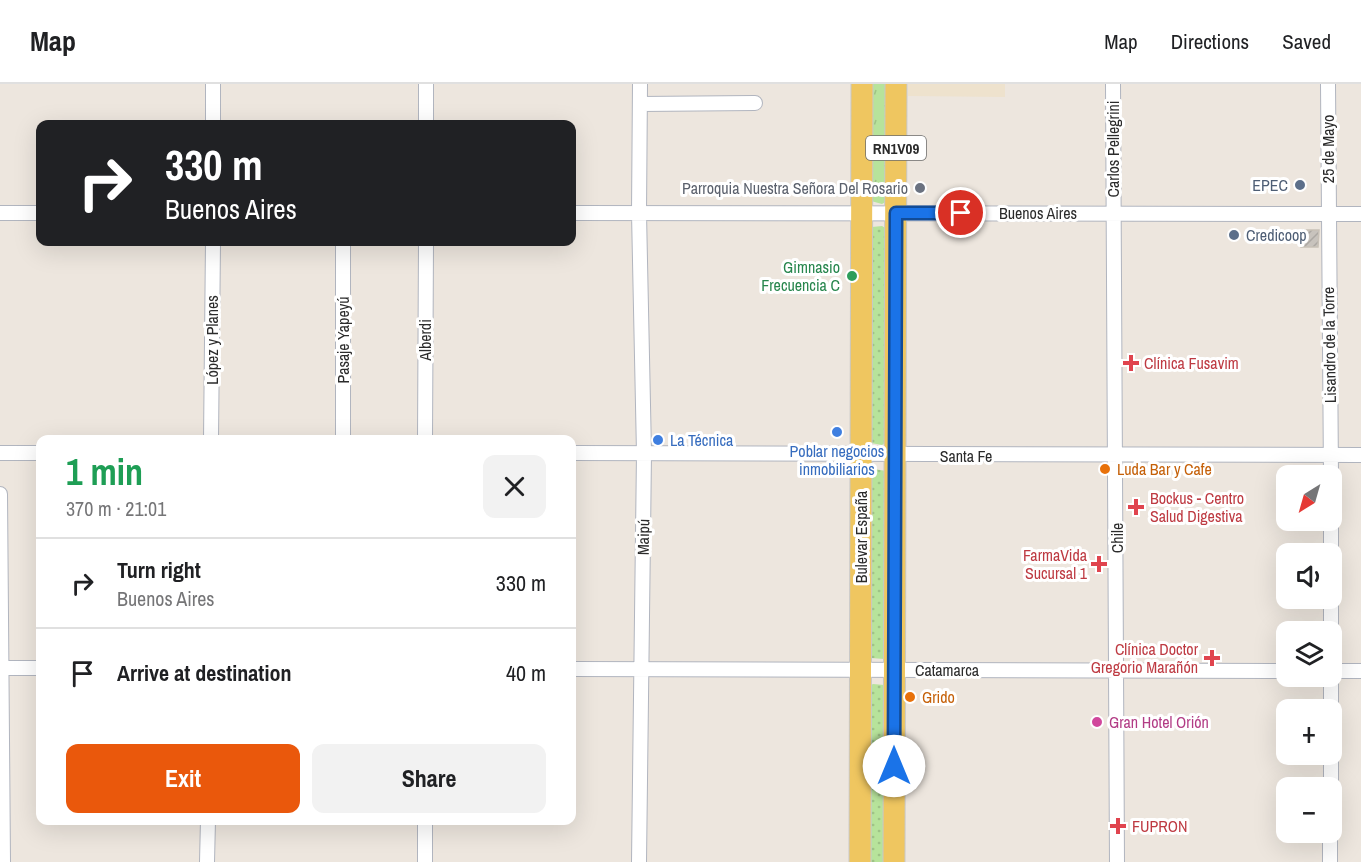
<!DOCTYPE html>
<meta charset="utf-8">
<style>
body{margin:0;font-family:"Archivo Narrow",sans-serif;background:#f2f2f2;color:#202124;height:100vh;display:flex;flex-direction:column;font-size:22px;white-space:nowrap}
*{box-sizing:border-box;margin:0}
p{font-size:20px;color:#757577}
.icon{flex:none;width:33px;height:33px;fill:none;stroke:currentColor;stroke-width:2;stroke-linecap:round;stroke-linejoin:round}
.map{position:relative;flex:1;overflow:hidden}
.panel{position:absolute;left:36px;top:351px;width:540px;height:390px;display:flex;flex-direction:column;background:#fff;border-radius:12px;box-shadow:0 6px 24px #0002}
.panel>*{flex:none}
.top-card{position:absolute;left:36px;top:36px;width:540px;height:126px;border-radius:12px;box-shadow:0 6px 24px #0002;background:#202124;color:#fff;overflow:hidden}
.needle{width:39px;rotate:217deg}
.controls{position:absolute;left:1276px;top:381px;display:grid;gap:12px}
.controls a{display:grid;place-items:center;width:66px;height:66px;border-radius:12px;background:#fff;box-shadow:0 6px 24px #0002;font-size:30px}
.pin{position:absolute;display:grid;place-items:center;width:51px;height:51px;color:#fff;margin:-26px;border:3px solid #fff;border-radius:50%;box-shadow:0 2px 6px #0007}
.me{position:absolute;width:66px;margin:-33px;rotate:0deg;stroke-linejoin:round;filter:drop-shadow(0 0 4px #0008)}
.turn{display:flex;align-items:center;gap:21px;height:126px;padding:0 30px;font-size:27px}
.turn .icon{width:78px;height:78px;stroke-width:2.5}
.turn b{display:block;font-size:42px;line-height:51px}
.round{display:grid;place-items:center;flex:none;width:63px;height:63px;border-radius:12px;background:#f2f2f2}
.summary{display:flex;align-items:center;justify-content:space-between;height:102px;padding:0 30px}
h1{font-size:36px;font-weight:700;line-height:45px;color:#1e9e55}
.button{display:flex;gap:12px;margin-top:auto;padding:12px 30px}
.button a{flex:1;height:69px;border-radius:12px;background:#ea580c;color:#fff;font-size:24px;font-weight:700;line-height:69px;text-align:center}
.button a+a{background:#f2f2f2;color:#202124}
ul{padding:0;list-style:none}
li{display:flex;align-items:center;gap:18px;height:90px;padding:0 30px;border-top:2px solid #e0e0e0}
li div{flex:1}
li b{display:block;font-size:22px}
li em{font-style:normal}
header{display:flex;align-items:center;gap:36px;box-sizing:border-box;height:84px;padding:0 30px;background:#fff;border-bottom:2px solid #e0e0e0}
header strong{font-size:28px}
nav{display:flex;gap:33px;margin-inline-start:auto;font-size:21px}
.map>svg:first-child{display:block}
</style>
<header>
<strong>Map</strong>
<nav><a>Map</a><a>Directions</a><a>Saved</a></nav>
</header>
<div class="map">
<svg width="1361" height="778" viewBox="0 0 1361 778">
<defs>
<pattern id="grass-dots" width="8" height="8" patternUnits="userSpaceOnUse" patternTransform="scale(1.5)"><rect width="8" height="8" fill="#b7e39b"/><path d="M2 2h.1M6 6h.1" fill="none" stroke="#9ec386" stroke-width="1.8" stroke-linecap="round"/></pattern>
<pattern id="park-tufts" width="24" height="20" patternUnits="userSpaceOnUse" patternTransform="scale(1.5)"><rect width="24" height="20" fill="#b7e39b"/><path d="M3 7l-1-3M5 7V3M7 7l1-3M15 17l-1-3M17 17v-4M19 17l1-3" fill="none" stroke="#9ec386"/></pattern>
<pattern id="building-hatch" width="6" height="6" patternUnits="userSpaceOnUse" patternTransform="scale(1.5)"><rect width="6" height="6" fill="#c8c3bd"/><path d="M-1 1l2-2M0 6l6-6M5 7l2-2" fill="none" stroke="#aca8a3"/></pattern>
</defs>
<rect width="100%" height="100%" fill="#ede6de"/>
<!-- education -->
<path fill="#eee2cd" d="M908 0H1005V13L908 12Z"/>
<!-- grass -->
<path fill="url(#grass-dots)" d="M882 142 887 145 886 358 882 361 871 359 872 143Z
M874 385 886 387 884 575 871 574 869 387Z
M873 600 884 601 887 778H867L871 601Z"/>
<!-- park -->
<path fill="url(#park-tufts)" d="M869 0H888L887 117 882 120 871 117Z"/>
<!-- building -->
<path fill="url(#building-hatch)" stroke="#c8c1b7" stroke-width="1.5" d="M1302 146H1319L1318 163H1301Z"/>
<g fill="none" stroke-linecap="round" stroke-linejoin="round">
<!-- street casing -->
<g stroke="#b1b5bf" stroke-width="16">
<path id="street" d="M426 0V40
M1113 0 1117 778
M1328 0 1331 392
M640 20 755 19
M213 40V0
M0 129H40
M572 129 1361 130
M211 356 213 158
M343 356V158
M425 356 426 158
M0 369H40
M572 369 1361 371
M0 410 3 778
M1331 436V470
M1331 514V548
M0 584H40
M572 585 1287 587
M1332 587H1361
M1331 626V592
M1331 704V670
M207 778 208 736
M425 778V736
M639 778 644 369 639 129 640 0
M1330 778V748"/>
</g>
<!-- primary casing -->
<g stroke="#c8c8c8" stroke-width="23">
<path id="primary" d="M860 778 862 0
M894 778 896 0"/>
</g>
<!-- street -->
<use href="#street" stroke="#fff" stroke-width="14"/>
<!-- primary -->
<use href="#primary" stroke="#efc660" stroke-width="21"/>
</g>
<g fill="none" stroke-linecap="round" stroke-linejoin="round">
<!-- route casing -->
<g stroke="#114b97" stroke-width="15">
<path id="route" d="M894 682 896 129H961"/>
</g>
<!-- route -->
<use href="#route" stroke="#1a73e8" stroke-width="10"/>
</g>
<!-- markers -->
<g fill="#5c6f8a" stroke="#fff" stroke-width="2">
<circle cx="1300" cy="101" r="6"/>
<circle cx="1234" cy="151" r="6"/>
</g>
<circle fill="#6b7280" stroke="#fff" stroke-width="2" cx="920" cy="104" r="6"/>
<circle fill="#2e9e5b" stroke="#fff" stroke-width="2" cx="852" cy="192" r="6"/>
<g fill="#e0444e" stroke="#fff" stroke-width="2">
<path d="M1128 270h6v6h6v6h-6v6h-6v-6h-6v-6h6z"/>
<path d="M1133 414h6v6h6v6h-6v6h-6v-6h-6v-6h6z"/>
<path d="M1096 471h6v6h6v6h-6v6h-6v-6h-6v-6h6z"/>
<path d="M1209 565h6v6h6v6h-6v6h-6v-6h-6v-6h6z"/>
<path d="M1115 733h6v6h6v6h-6v6h-6v-6h-6v-6h6z"/>
</g>
<g fill="#3f7fe0" stroke="#fff" stroke-width="2">
<circle cx="837" cy="348" r="6"/>
<circle cx="658" cy="356" r="6"/>
</g>
<g fill="#e8710a" stroke="#fff" stroke-width="2">
<circle cx="1105" cy="385" r="6"/>
<circle cx="910" cy="613" r="6"/>
</g>
<circle fill="#d1479c" stroke="#fff" stroke-width="2" cx="1097" cy="638" r="6"/>
<g text-anchor="middle" dominant-baseline="central" stroke-width="6" stroke-linejoin="round" paint-order="stroke">
<!-- shield labels -->
<rect fill="#fff" stroke="#6b6b6b" stroke-width="1.5" x="866" y="52" width="60" height="24" rx="4.5"/>
<g font-size="15" font-weight="bold" fill="#2b2b2b">
<text x="896" y="64">RN1V09</text>
</g>
<!-- street labels -->
<g font-size="16" fill="#2b2b2b" stroke="#fff">
<text transform="translate(1113 65) rotate(-90)">Carlos Pellegrini</text>
<text transform="translate(1328 65) rotate(-90)">25 de Mayo</text>
<text x="1038" y="129">Buenos Aires</text>
<text transform="translate(212 256) rotate(-90)">López y Planes</text>
<text transform="translate(343 256) rotate(-90)">Pasaje Yapeyú</text>
<text transform="translate(425 256) rotate(-90)">Alberdi</text>
<text transform="translate(1329 261) rotate(-91)">Lisandro de la Torre</text>
<text x="966" y="372">Santa Fe</text>
<text transform="translate(643 453) rotate(-89)">Maipú</text>
<text transform="translate(861 453) rotate(-90)">Bulevar España</text>
<text transform="translate(1117 454) rotate(-90)">Chile</text>
<text x="947" y="586">Catamarca</text>
</g>
<!-- service labels -->
<g font-size="16" fill="#4e5e75" stroke="#fff" text-anchor="end">
<text x="1288" y="101">EPEC</text>
<text x="1246" y="151" text-anchor="start">Credicoop</text>
</g>
<!-- worship labels -->
<g font-size="16" fill="#5b616d" stroke="#fff" text-anchor="end">
<text x="908" y="104">Parroquia Nuestra Señora Del Rosario</text>
</g>
<!-- leisure labels -->
<g font-size="16" fill="#27864d" stroke="#fff" text-anchor="end">
<text x="840" y="183">Gimnasio<tspan x="840" dy="18">Frecuencia C</tspan></text>
</g>
<!-- health labels -->
<g font-size="16" fill="#be3a42" stroke="#fff" text-anchor="start">
<text x="1144" y="279">Clínica Fusavim</text>
<text x="1150" y="414">Bockus - Centro<tspan x="1150" dy="18">Salud Digestiva</tspan></text>
<text x="1087" y="471" text-anchor="end">FarmaVida<tspan x="1087" dy="18">Sucursal 1</tspan></text>
<text x="1198" y="565" text-anchor="end">Clínica Doctor<tspan x="1198" dy="18">Gregorio Marañón</tspan></text>
<text x="1132" y="742">FUPRON</text>
</g>
<!-- shop labels -->
<g font-size="16" fill="#366cbe" stroke="#fff" text-anchor="start">
<text x="670" y="356">La Técnica</text>
<text x="837" y="367" text-anchor="middle">Poblar negocios<tspan x="837" dy="18">inmobiliarios</tspan></text>
</g>
<!-- food labels -->
<g font-size="16" fill="#c56008" stroke="#fff" text-anchor="start">
<text x="1117" y="385">Luda Bar y Cafe</text>
<text x="922" y="613">Grido</text>
</g>
<!-- hotel labels -->
<g font-size="16" fill="#b23c85" stroke="#fff" text-anchor="start">
<text x="1109" y="638">Gran Hotel Orión</text>
</g>
</g>
</svg>
<div class="controls">
<a><svg class="needle" viewBox="-14 -14 28 28"><path d="M0-13l5 13h-10z" fill="#e53935"/><path d="M0 13l5-13h-10z" fill="#757577"/></svg></a>
<a><svg class="icon" aria-label="sound" viewBox="0 0 24 24"><path d="M4 9h4l5-4v14l-5-4H4zM17 9q2 3 0 6"/></svg></a>
<a><svg class="icon" aria-label="layers" viewBox="0 0 24 24"><path d="M12 4l9 5-9 5-9-5zM3 14l9 5 9-5"/></svg></a>
<a>+</a>
<a>−</a>
</div>
<div class="pin" style="left:961px;top:129px;background:#d93025"><svg class="icon" aria-label="arrive" viewBox="0 0 24 24"><path d="M6 21V4h12l-3 4 3 4H6"/></svg></div>
<svg class="me" style="left:894px;top:682px" viewBox="-20 -20 40 40"><circle r="19" fill="#fff"/><path d="M0-13L10 11 0 6-10 11z" fill="#1a73e8"/></svg>
<div class="top-card">
<div class="turn"><svg class="icon" aria-label="right" viewBox="0 0 24 24"><path d="M7 20v-9h11M14 6l5 5-5 5"/></svg><div><b>330 m</b>Buenos Aires</div></div>
</div>
<section class="panel">
<div class="summary"><div><h1>1 min</h1><p>370 m · 21:01</p></div><a class="round"><svg class="icon" aria-label="close" viewBox="0 0 24 24"><path d="M6 6l12 12M18 6L6 18"/></svg></a></div>
<ul>
<li><svg class="icon" aria-label="right" viewBox="0 0 24 24"><path d="M7 20v-9h11M14 6l5 5-5 5"/></svg><div><b>Turn right</b><p>Buenos Aires</p></div><em>330 m</em></li>
<li><svg class="icon" aria-label="arrive" viewBox="0 0 24 24"><path d="M6 21V4h12l-3 4 3 4H6"/></svg><div><b>Arrive at destination</b></div><em>40 m</em></li>
</ul>
<div class="button"><a>Exit</a><a>Share</a></div>
</section>
</div>
